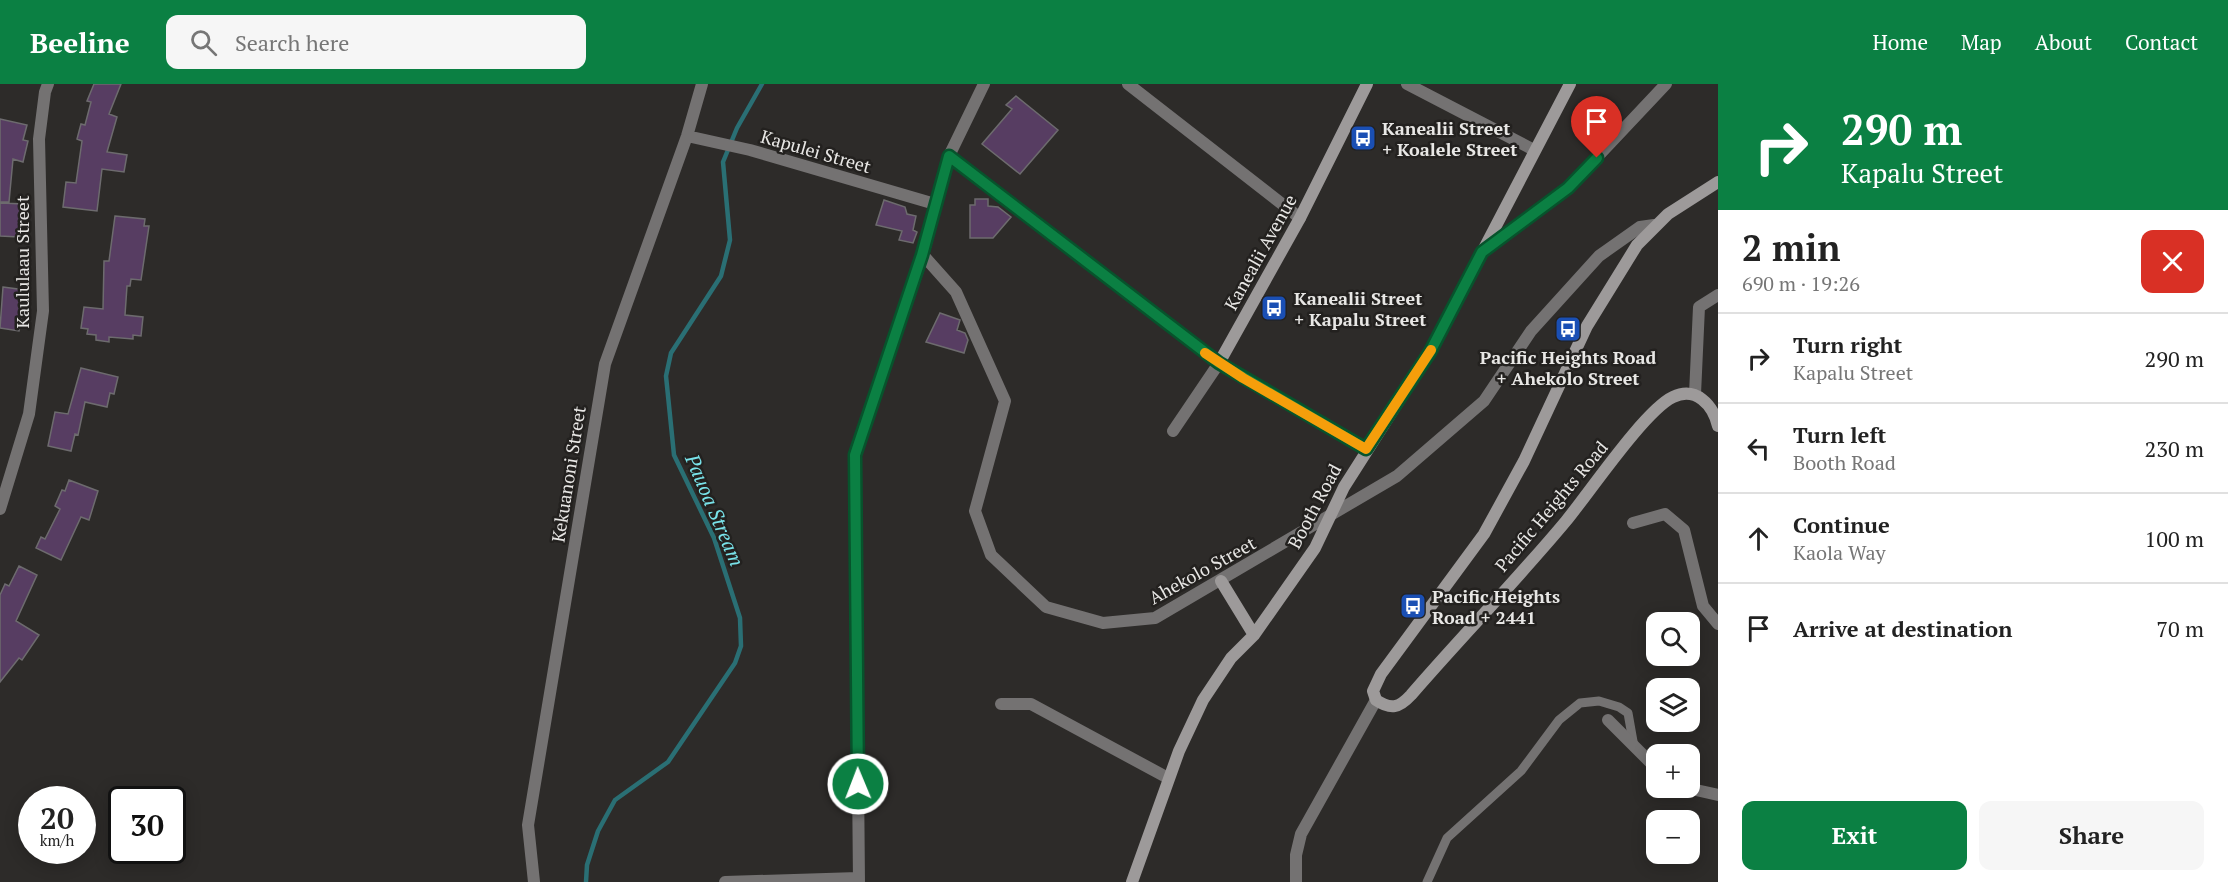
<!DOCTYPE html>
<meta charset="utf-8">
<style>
body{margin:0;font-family:"PT Serif",serif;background:#f6f6f6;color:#222;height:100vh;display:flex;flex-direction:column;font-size:22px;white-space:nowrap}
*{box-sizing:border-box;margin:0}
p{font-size:20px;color:#767676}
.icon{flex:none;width:33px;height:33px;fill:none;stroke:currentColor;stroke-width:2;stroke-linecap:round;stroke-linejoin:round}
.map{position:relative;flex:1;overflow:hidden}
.drawer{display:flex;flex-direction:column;background:#fff;width:510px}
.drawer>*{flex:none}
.guide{background:#0b8043;color:#fff;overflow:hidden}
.controls{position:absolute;left:1646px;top:528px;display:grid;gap:12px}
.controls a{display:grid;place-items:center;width:54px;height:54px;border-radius:12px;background:#fff;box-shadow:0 3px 15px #0003;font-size:30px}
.speed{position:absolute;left:18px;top:702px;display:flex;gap:12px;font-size:30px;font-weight:700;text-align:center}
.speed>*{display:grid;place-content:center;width:78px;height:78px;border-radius:50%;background:#fff;box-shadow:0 3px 15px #0003;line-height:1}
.speed small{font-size:15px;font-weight:400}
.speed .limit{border:3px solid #111;border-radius:9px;background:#fff;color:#111}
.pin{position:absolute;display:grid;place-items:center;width:51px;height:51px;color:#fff;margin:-62px -26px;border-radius:50% 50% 50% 0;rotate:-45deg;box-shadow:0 0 6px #0007}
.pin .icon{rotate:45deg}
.me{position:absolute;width:66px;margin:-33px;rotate:359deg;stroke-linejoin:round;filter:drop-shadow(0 0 4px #0008)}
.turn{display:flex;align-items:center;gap:21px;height:126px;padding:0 24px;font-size:27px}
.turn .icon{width:78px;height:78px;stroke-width:2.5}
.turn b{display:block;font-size:42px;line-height:51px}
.round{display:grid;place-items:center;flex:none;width:63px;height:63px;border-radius:12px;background:#f6f6f6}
.summary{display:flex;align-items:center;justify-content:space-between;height:102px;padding:0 24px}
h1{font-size:36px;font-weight:700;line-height:45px}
.cta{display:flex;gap:12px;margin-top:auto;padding:12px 24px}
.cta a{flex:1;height:69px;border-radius:12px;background:#0b8043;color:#fff;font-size:24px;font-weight:700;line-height:69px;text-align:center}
.cta a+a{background:#f6f6f6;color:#222}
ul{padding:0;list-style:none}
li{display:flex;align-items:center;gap:18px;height:90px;padding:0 24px;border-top:2px solid #e0e0e0}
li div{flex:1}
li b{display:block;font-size:22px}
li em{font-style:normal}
header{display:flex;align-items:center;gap:36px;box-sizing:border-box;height:84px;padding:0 30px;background:#0b8043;color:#fff}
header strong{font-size:28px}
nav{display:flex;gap:33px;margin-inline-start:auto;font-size:21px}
.search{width:420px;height:54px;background:#f6f6f6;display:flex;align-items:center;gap:15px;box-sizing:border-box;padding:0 21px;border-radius:12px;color:#767676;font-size:22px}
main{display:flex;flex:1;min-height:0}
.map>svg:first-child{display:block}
</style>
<header>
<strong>Beeline</strong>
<div class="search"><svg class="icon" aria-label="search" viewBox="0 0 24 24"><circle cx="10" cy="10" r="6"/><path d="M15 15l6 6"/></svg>Search here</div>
<nav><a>Home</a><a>Map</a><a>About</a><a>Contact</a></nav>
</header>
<main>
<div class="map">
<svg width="1718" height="798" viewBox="0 0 1718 798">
<rect width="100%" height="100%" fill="#2d2b29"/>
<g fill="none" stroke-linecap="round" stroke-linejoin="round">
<!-- stream -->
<path stroke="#2a6f74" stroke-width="4.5" d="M586 798 587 781 598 747 615 716 668 678 735 579 741 562 740 534 714 454 674 371 666 292 671 269 721 192 730 156 723 78 737 44 762 0"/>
</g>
<!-- building -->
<path fill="#573d62" stroke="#6d6b6e" stroke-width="1.5" d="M94 0H121L109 30 117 33 107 68 127 71 124 88 102 85 97 127 63 123 66 98 76 99 82 57 77 55 81 40 85 41 91 18 87 17Z
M1016 12 1058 46 1020 90 982 60 1012 25 1006 21Z
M0 35 27 41 23 56 28 57 23 78 13 75 9 118H0Z
M975 115H988V122L998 123 1011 133 993 154H970V121H975Z
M884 116 905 123 907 130 916 132 913 146 917 148 913 159 899 156 902 147 876 141Z
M0 119 24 120 19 153 0 152Z
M115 132 145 135 144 142H149L141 196 131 195 130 202H127L125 231 143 233 141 252 133 251V255L109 253V258L96 256V251L87 250 88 245 81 244 84 223 103 225 104 177H109Z
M3 203 25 206 19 247 0 244Z
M940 229 960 236 957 246 965 249 968 256 964 269 926 258Z
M81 284 118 293 114 310 110 309 107 323 85 318 78 351 75 350 71 367 48 362 55 328 68 330Z
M69 396 98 407 89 436 81 433 61 476 36 464 41 453 45 455 60 425 55 422 62 406 65 407Z
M19 482 37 491 16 537 39 551 22 576 19 574 0 598V511L5 500 9 502Z"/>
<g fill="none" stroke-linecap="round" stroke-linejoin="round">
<!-- lane -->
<path stroke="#747272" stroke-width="9" d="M1427 798 1447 754 1521 687 1559 636 1580 619 1599 617 1619 623 1628 629 1634 663"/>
<!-- street -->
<path stroke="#747272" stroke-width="12" d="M1128 0 1300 134
M1407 0 1534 66
M687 52 750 66 935 120
M949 72 1219 279 1367 365
M1482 167 1568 104 1666 0
M923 171 956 208 1005 317 975 427 991 471 1046 523 1103 539 1155 534 1397 392 1484 317 1531 247 1599 172 1640 143 1654 141
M1695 310 1699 223 1718 211
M1173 347 1219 279
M0 425 29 330 43 227 39 55 45 8 48 0
M1633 439 1665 430 1684 446 1703 522 1718 540
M1001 620H1031L1168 694
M1608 636 1656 684
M1687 704 1718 711
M534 798 528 741 605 280 687 52 702 0
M725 798 858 794
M859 798 855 371 923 171 949 72 984 0
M1296 798V771L1301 750 1376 616"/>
<!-- secondary -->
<path stroke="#9d9a9a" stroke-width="12" d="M1718 98 1668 130 1637 161 1587 242 1524 377 1484 450 1381 590 1373 607 1376 616C1391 626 1399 624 1411 611 1462 552 1516 497 1566 437 1589 409 1645 326 1673 313 1696 302 1713 321 1718 342
M1219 279 1300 134 1367 0
M1221 497 1254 551
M1132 798 1179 667 1203 616 1231 574 1254 551 1315 464 1344 403 1430 268 1570 0"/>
</g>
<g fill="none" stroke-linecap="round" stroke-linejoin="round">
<!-- route casing -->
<g stroke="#07532c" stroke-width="15">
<path id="route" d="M858 700 855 371 922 171 949 72 1219 279 1366 365 1430 268 1482 168 1568 104 1597 74"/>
</g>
<!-- route -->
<use href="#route" stroke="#0b8043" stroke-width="10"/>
<!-- slow -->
<path stroke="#f59e0b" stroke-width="10" d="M1205 269 1243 294 1366 365 1431 266"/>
</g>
<!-- icons -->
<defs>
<g id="bus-square" transform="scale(1.35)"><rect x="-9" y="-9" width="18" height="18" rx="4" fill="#1a4fb4" stroke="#23211f"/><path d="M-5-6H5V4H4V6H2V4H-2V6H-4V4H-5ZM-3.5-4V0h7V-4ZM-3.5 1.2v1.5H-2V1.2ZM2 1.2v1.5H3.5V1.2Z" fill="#fff"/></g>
</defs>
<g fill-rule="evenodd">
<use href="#bus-square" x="1363" y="54"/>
<use href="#bus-square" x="1274" y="224"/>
<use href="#bus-square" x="1568" y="245"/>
<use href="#bus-square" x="1413" y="522"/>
</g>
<g text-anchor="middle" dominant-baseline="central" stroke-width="5" stroke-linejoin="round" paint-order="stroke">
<!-- poi labels -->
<g font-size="18" font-weight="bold" fill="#e8e7e5" stroke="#23211f" text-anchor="start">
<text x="1382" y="44">Kanealii Street<tspan x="1382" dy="21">+ Koalele Street</tspan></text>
<text x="1294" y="214">Kanealii Street<tspan x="1294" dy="21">+ Kapalu Street</tspan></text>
<text x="1568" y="273" text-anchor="middle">Pacific Heights Road<tspan x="1568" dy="21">+ Ahekolo Street</tspan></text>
<text x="1432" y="512">Pacific Heights<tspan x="1432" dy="21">Road + 2441</tspan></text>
</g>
<!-- street labels -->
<g font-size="18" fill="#e8e7e5" stroke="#23211f">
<text transform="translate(816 67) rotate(16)">Kapulei Street</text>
<text transform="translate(1260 168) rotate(-61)">Kanealii Avenue</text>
<text transform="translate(22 178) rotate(-90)">Kaululaau Street</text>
<text transform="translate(568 390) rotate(-81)">Kekuanoni Street</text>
<text transform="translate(1314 422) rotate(-62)">Booth Road</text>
<text transform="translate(1551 422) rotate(-50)">Pacific Heights Road</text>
<text transform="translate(1202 486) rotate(-29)">Ahekolo Street</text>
</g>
<!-- water labels -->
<g font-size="20" font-style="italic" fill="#79e3ea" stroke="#23211f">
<text transform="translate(715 426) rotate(67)">Pauoa Stream</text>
</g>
</g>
</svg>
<div class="controls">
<a><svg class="icon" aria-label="search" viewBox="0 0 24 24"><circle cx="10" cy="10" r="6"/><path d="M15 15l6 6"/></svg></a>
<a><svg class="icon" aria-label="layers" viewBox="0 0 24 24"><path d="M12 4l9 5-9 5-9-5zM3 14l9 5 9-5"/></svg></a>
<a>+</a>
<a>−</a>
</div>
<div class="speed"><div>20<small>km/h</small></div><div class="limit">30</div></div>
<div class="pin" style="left:1597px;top:74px;background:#d93025"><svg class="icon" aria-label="arrive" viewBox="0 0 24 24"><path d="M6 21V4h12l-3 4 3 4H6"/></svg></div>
<svg class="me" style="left:858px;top:700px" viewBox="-20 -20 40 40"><circle r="17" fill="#0b8043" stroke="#fff" stroke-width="3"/><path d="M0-11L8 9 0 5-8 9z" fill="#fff"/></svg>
</div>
<section class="drawer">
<div class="guide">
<div class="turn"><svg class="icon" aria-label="right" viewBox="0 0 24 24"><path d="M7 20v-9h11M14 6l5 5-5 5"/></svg><div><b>290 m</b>Kapalu Street</div></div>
</div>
<div class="summary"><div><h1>2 min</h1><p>690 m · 19:26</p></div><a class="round" style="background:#d93025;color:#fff"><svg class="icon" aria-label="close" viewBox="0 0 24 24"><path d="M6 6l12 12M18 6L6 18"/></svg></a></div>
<ul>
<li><svg class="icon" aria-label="right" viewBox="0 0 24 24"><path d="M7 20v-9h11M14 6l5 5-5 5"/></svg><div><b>Turn right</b><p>Kapalu Street</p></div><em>290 m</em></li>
<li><svg class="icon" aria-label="left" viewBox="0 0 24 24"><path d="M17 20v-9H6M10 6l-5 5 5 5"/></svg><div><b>Turn left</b><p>Booth Road</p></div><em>230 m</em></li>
<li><svg class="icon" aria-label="ahead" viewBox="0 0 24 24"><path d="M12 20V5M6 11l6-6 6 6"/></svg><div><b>Continue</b><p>Kaola Way</p></div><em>100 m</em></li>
<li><svg class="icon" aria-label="arrive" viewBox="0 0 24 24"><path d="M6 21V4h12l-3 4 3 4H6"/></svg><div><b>Arrive at destination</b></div><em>70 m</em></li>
</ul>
<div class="cta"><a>Exit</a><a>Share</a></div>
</section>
</main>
